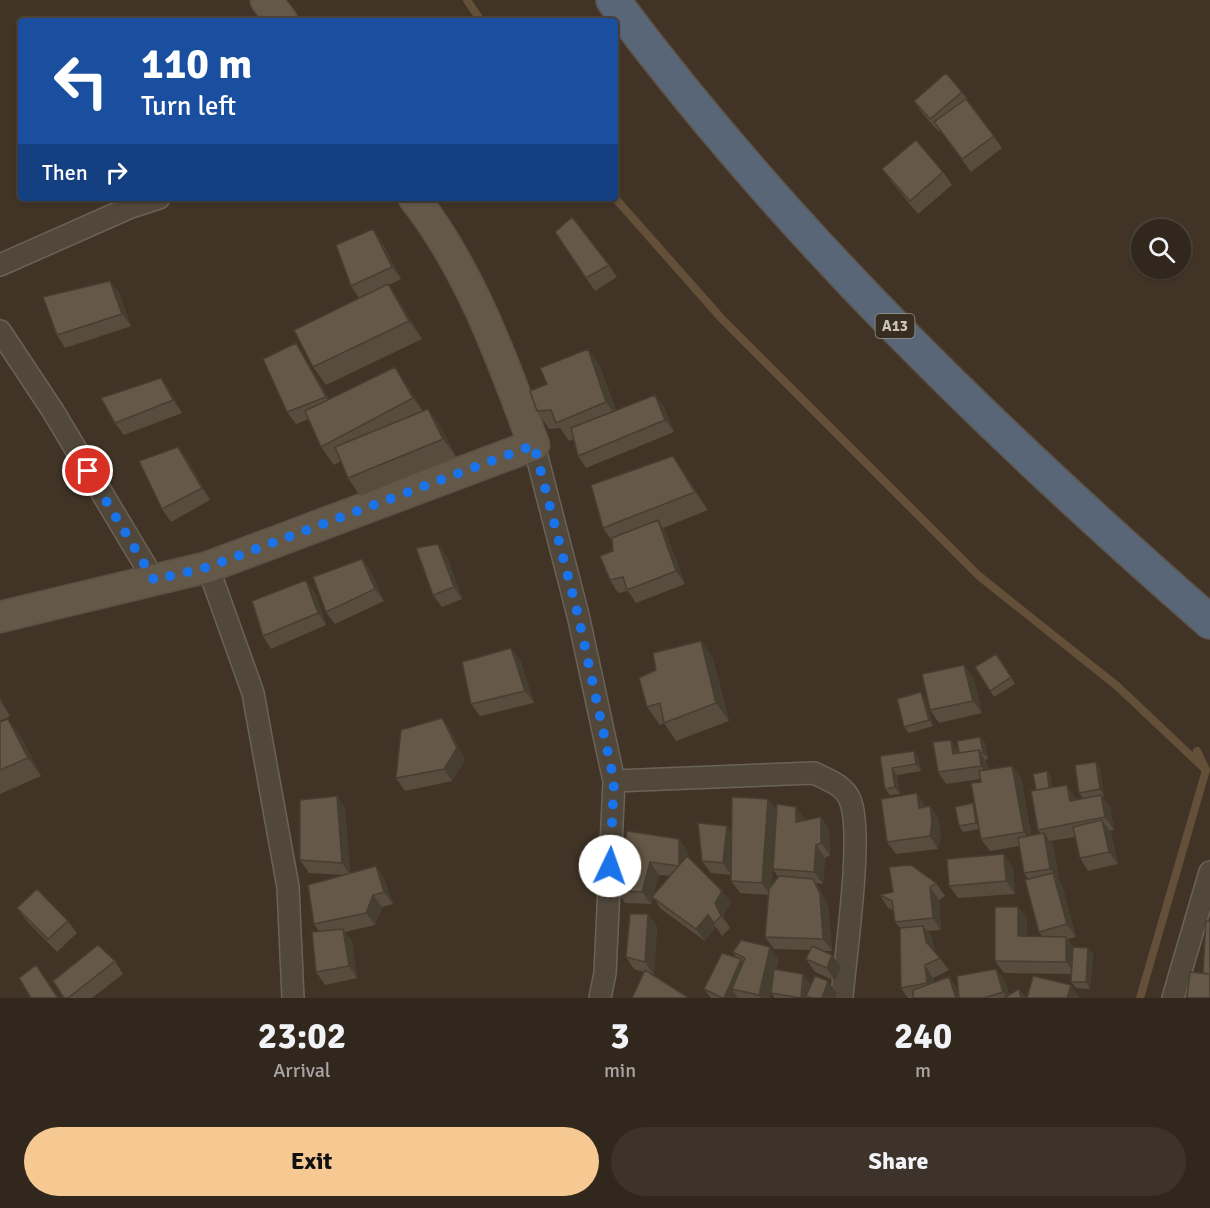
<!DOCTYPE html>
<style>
body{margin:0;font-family:Signika,sans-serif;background:#3d332a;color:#f1f3f6;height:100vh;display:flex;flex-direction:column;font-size:22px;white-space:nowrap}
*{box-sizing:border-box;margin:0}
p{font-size:20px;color:#a8a5a4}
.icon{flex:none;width:33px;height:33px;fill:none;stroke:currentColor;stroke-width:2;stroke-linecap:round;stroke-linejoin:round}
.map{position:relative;height:998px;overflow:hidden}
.panel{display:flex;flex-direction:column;background:#31271d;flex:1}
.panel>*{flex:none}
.guide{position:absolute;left:18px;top:18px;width:600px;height:183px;border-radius:6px;box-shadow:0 2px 4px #0004,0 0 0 2px #4c443b;background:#1a4fa0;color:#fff;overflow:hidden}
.controls{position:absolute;left:1131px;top:219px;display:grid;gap:12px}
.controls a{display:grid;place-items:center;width:60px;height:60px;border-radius:50%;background:#31271d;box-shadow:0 2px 4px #0004,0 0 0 2px #4c443b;font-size:30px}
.pin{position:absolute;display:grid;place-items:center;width:51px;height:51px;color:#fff;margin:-26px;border:3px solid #fff;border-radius:50%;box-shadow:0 2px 6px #0007}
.me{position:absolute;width:66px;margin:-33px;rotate:3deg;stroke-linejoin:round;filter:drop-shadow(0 0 4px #0008)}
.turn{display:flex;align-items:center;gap:21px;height:126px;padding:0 24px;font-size:27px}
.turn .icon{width:78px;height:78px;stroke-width:2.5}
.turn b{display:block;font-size:42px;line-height:51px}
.then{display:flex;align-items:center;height:57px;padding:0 24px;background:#0003;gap:12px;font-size:22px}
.eta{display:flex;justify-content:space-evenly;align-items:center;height:102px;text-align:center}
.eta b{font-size:36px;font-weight:700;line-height:42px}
.action{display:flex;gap:12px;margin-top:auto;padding:12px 24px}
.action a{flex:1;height:69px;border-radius:36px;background:#f6c992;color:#111;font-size:24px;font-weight:700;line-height:69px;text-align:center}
.action a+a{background:#3d332a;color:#f1f3f6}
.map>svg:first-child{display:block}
</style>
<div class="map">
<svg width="1210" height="998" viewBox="0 0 1210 998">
<rect width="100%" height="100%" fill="#413427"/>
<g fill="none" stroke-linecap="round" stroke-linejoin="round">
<!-- stream -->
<path stroke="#644f38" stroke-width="8" d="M467 0 481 21
M615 198 722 319 979 576 1117 686 1206 770
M1140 998 1206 770 1197 751"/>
<!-- street casing -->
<g stroke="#6b6256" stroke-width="24">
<path id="street" d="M0 265 131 207 159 198
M0 331 53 411 154 580
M534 445 578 615 614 781 605 973 600 998
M208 567 253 693 288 887 293 998
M614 781 814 773C828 780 844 785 850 800 864 833 845 957 842 998
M1173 998 1210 872"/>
</g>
<!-- secondary casing -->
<g stroke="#5a5045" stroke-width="33">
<path id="secondary" d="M266 0 282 21
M0 617 208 567 534 445C502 359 471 271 414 198"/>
</g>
<!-- highway casing -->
<g stroke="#5c5246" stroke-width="36">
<path id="highway" d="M613 0C785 231 994 433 1210 622"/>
</g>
<!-- street -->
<use href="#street" stroke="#51473b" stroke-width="21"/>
<!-- secondary -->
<use href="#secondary" stroke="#645849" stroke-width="30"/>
<!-- highway -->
<use href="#highway" stroke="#586677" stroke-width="33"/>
</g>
<!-- wall -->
<path fill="#574c3e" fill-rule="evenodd" d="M962 92 1002 148 971 172 940 130 939 132 922 113 914 101Z
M882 169 943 172 952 185 918 214 891 181Z
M555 232 609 265 617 277 595 291Z
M382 242 401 279 389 285 400 302 422 339 326 385 313 367 359 298 351 286Z
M110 281 119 293 131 326 65 348 57 335Z
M296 343 304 356 329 399 407 385 423 411 441 427 456 457 360 496 348 478 341 461 334 465 321 447 309 419 296 424 287 412Z
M588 349 600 367 616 411 655 395 664 407 674 432 586 468 578 456 573 439 569 441 560 428 549 429 537 411 547 384Z
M161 378 170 391 182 413 124 435 115 423Z
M673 456 685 474 708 510 663 528 666 533 685 584 636 603 628 591 618 593 610 580 613 551 612 541 603 528Z
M187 459 210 500 171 522 162 509Z
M438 544 447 557 462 599 442 607 433 595Z
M362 559 371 572 384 601 335 624 326 612Z
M315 593 326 625 271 649 263 636Z
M701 641 713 659 729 721 676 741 664 723 660 725 647 707 656 670Z
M520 660 534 703 480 716 471 704Z
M1001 660 1015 684 994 697 990 691Z
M973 677 982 713 939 723 930 710Z
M921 692 925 699 933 726 909 733 904 727Z
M0 697 10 716 0 721Z
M442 718 450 730 465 760 452 781 405 791 396 778Z
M0 722 21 737 41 776 0 794Z
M980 737 985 743 988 759 985 760 987 763 988 769 1012 766 1021 778 1031 835 1041 834 1038 830 1036 790 1047 771 1051 778 1052 787 1075 797 1076 800 1083 798 1079 793 1096 762 1100 768 1104 796H1102L1110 808 1114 830 1109 831 1111 833 1118 864 1088 871 1080 858 1075 837 1050 841 1053 845 1059 881 1062 885 1076 937 1068 939 1073 947 1088 948 1093 954 1090 989 1076 988 1071 982 1072 974 1004 973 995 961 1018 907 1027 919V936H1042L1039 932 1029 880 1024 873 1019 846 990 851 981 839 979 829 963 832 959 826 973 803 976 808 981 782 980 779 946 784 938 772 951 740 958 751Z
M914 751 918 757 921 771 897 775 900 794 890 795 885 789 880 756Z
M917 793 925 807 930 806 938 818 941 834 938 849 896 854 887 842Z
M337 796 345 808 350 873 376 866 384 878 393 904 382 907 375 925 345 932 352 942 357 978 325 985 316 972 319 931 314 924 344 875 309 873 300 860Z
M768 799 776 810 796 807 805 820 829 829 830 855 825 858 823 884 816 883 821 892 828 906 832 951H823L841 967 835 981 815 972 806 959 810 950 774 949 765 937 769 895 740 893 731 881V875L711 873 702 861ZM774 848 773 869 778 877 771 887Z
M627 831 688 851V856L722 891 731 903 723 916 730 928 722 936 716 927 705 941 661 909 653 897 651 904 625 903 617 891ZM659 875 670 876 653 895Z
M1013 867 1015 894 958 898 949 886Z
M936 883 945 896 939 900 941 930 927 931 932 938 934 951 949 970 933 978 934 983 949 977 958 990 996 969 1005 981 1009 995 1019 989 1026 998H908L901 988 900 928 895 922 893 910 888 908 880 895Z
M17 908 68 921 77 933 57 952 26 920Z
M648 914 657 927 654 975 634 969 626 957Z
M733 952 779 959 776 969 811 985 828 981 837 993 835 998H775L771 993 772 988 769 998H711L704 989 736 957Z
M115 961 123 974 92 998H64Z"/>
<!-- shaded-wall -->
<path fill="#473e32" d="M373 229 382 242 401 279 392 267Z
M110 281 119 293 131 326 122 314Z
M388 284 400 302 422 339 409 321Z
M296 343 304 356 335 410 326 397Z
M588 349 600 367 619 420 606 402Z
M395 367 407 385 426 416 413 398Z
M161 378 170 391 182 413 173 400Z
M655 395 664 407 674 432 665 420Z
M428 409 441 427 456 457 443 439Z
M178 447 187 459 210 500 202 488Z
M673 456 685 474 708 510 695 492Z
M658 520 666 533 685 584 676 571Z
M438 544 447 557 462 599 454 587Z
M362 559 371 572 384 601 375 589Z
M306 580 315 593 326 625 318 613Z
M701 641 713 659 729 721 716 703Z
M511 648 520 660 534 703 525 691Z
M964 665 973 677 982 713 973 701Z
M921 692 925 699 933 726 929 720Z
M0 697 10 716 0 701Z
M442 718 450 730 465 760 452 781 444 769Z
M8 719 21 737 41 776 28 758Z
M980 737 985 743 988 759 983 753Z
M951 740 960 752V757L953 754Z
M979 750 987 763 990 778 981 766Z
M914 751 918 757 921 771 916 764Z
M1096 762 1100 768 1104 796 1100 789Z
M1012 766 1021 778 1032 844 1024 832Z
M892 768 897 775 900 794 895 787Z
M1047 771 1051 778 1054 795 1049 789Z
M1067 785 1075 797 1079 813 1070 801Z
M917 793 925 806 928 820 919 808Z
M1101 795 1110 808 1114 830 1105 817Z
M337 796 345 808 350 875 342 863Z
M768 799 777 811 770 895 762 883Z
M973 803 977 810 981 829 976 823Z
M930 806 938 818 941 834 938 849 930 836Z
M796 807 805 819V835L796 822Z
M821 817 829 829 830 855 821 843Z
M1102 820 1111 833 1118 864 1109 852Z
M727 826 735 838 731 875 723 863Z
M1044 833 1053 845 1059 881 1062 885 1076 937 1067 924 1054 873 1050 869Z
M679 839 688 851V878L679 866Z
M816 845 825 858 823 884 814 872Z
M1004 854 1013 867 1015 894 1006 881Z
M650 862 659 875 651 904 642 892Z
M376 866 384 878 393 904 384 892Z
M813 879 821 892 828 906 832 951 823 939Z
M930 887 939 900 941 930 933 918Z
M722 891 731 903 723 916 730 928 721 916 715 903Z
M373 895 382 907 375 925 366 913Z
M1018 907 1027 919V948L1018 936Z
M648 914 657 927 654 975 645 962Z
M708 915 716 927 705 941 696 929Z
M923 926 932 938 935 954 926 942Z
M343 929 352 942 357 978 349 966Z
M1066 937 1075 949V974L1066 962Z
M770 947 779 959 769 998H761L759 995Z
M1088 948 1093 954 1090 989 1086 982Z
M832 955 841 967 835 981 827 968Z
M741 959 750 971 732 989 738 998H724Z
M925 965 933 978 936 995 927 983Z
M996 969 1005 981 1010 998H1007L1003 992Z
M803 974 812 986 806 996 808 998H801Z
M949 977 958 990 961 998H956Z
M828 981 837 993 835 998H822Z
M1071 985 1079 997V998H1067Z
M1019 989 1026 998H1021Z"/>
<!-- building -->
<path fill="#655848" stroke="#473e32" stroke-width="1.5" d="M946 73 962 92 930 119 914 101Z
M966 99 994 136 962 159 934 122Z
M916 140 943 172 910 201 882 169Z
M572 217 609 265 586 278 555 232Z
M373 229 392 267 351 286 336 245Z
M110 281 122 314 57 335 43 297Z
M388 284 409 321 313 367 294 330Z
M296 343 326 397 287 412 263 359Z
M588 349 606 402 556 423 551 410 537 411 530 391 547 384 540 368Z
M395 367 413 398 321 447 305 411Z
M161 378 173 400 115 423 101 398Z
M655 395 665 420 578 456 571 428Z
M428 409 443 439 348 478 335 447Z
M178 447 202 488 162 509 139 461Z
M673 456 695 492 603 528 591 485Z
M658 520 676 571 627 590 623 577 610 580 600 556 613 551 612 538Z
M438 544 454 587 433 595 416 548Z
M362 559 375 589 326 612 313 577Z
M306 580 318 613 263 636 252 601Z
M701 641 716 703 664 723 660 703 647 707 639 678 656 670 653 653Z
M511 648 525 691 471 704 462 662Z
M996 654 1011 677 990 691 975 667Z
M964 665 973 701 930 710 922 674Z
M921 692 929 720 904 727 897 699Z
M442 718 457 748 444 769 396 778 401 730Z
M8 719 28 758 0 770V722Z
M980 737 983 753H981L979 750 959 753 957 741Z
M951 740 953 754 979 750 981 766 938 772 933 742Z
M914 751 916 764 892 768 895 787 885 789 880 756Z
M1096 762 1100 789 1079 793 1075 765Z
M1012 766 1024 832 981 839 971 783 981 782 979 771Z
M1047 771 1049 788 1036 790 1033 774Z
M1067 785 1070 801 1101 795 1105 817 1038 830 1031 791Z
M917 793 919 808 930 806 932 822 930 836 887 842 881 799Z
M337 796 342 863 300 860V800Z
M732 797 768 799 762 883 731 881Z
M973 803 976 823 959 826 955 807Z
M777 804 796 807V822L821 817V843L816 845 814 872 773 869Z
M1102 820 1109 852 1080 858 1073 827Z
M698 823 727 826 723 863 702 861Z
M627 831 679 839V866L650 862 642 892 617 891Z
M1044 833 1050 869 1024 873 1018 838Z
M1004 854 1006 881 949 886 947 859Z
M687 856 722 891 715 903 721 916 714 923 708 915 696 929 652 897Z
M911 865 936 883 930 887 933 918 895 922 892 901 880 895 893 892 889 867Z
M376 866 384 892 373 895 366 913 314 924 308 885Z
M1053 873 1067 924 1039 932 1025 880Z
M779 876 813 879 820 894 823 939 765 937 769 889Z
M37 889 68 921 48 939 17 908Z
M995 907H1018V936L1066 937V962L995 961Z
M630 914H648L645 962 626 957Z
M1206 921H1210V974L1203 973Z
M923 926 926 942 940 958 925 965 927 983 901 988 900 928Z
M343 929 349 966 316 972 312 932Z
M741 940 770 947 759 995 732 989 745 958 733 952Z
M98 945 115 961 68 998H64L53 981Z
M812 946 832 955 827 968 806 959Z
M1073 947 1088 948 1086 982H1071Z
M722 953 741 959 724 998H722L704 989Z
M36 965 58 998H31L19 978Z
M774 969 803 974 801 998 771 993Z
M996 969 1003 992 984 998H959L957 976Z
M645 970 689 998H632Z
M1190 972 1210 974V998H1187Z
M815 976 828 981 822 998H812L806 996Z
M1033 976 1071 985 1067 998H1027Z
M949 977 956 998H913V990Z
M1019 989 1021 998H1004Z"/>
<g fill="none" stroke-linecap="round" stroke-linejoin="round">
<!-- route -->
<path stroke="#1a73e8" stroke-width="10" stroke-dasharray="0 18" d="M88 471 154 580 208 567 534 445 578 615 614 781 610 866"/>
</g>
<g text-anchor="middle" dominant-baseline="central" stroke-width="5" stroke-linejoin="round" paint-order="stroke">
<!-- shield labels -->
<rect fill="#372c20" stroke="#9f968a" stroke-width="1.5" x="875.5" y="314" width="39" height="24" rx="4.5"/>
<g font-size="15" font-weight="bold" fill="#cbc3b8">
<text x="895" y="326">A13</text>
</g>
</g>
</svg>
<div class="controls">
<a><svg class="icon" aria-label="search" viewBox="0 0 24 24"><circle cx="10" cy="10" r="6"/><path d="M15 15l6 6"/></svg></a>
</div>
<div class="pin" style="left:88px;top:471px;background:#d93025"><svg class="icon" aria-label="arrive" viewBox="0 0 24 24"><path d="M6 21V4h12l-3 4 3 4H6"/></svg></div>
<svg class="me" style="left:610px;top:866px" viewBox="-20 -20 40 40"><circle r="19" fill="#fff"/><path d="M0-13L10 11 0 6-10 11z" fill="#1a73e8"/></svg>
<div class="guide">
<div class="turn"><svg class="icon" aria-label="left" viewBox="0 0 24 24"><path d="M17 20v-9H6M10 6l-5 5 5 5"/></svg><div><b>110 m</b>Turn left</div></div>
<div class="then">Then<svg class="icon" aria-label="right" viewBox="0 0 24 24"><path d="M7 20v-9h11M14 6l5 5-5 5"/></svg></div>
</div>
</div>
<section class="panel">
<div class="eta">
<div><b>23:02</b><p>Arrival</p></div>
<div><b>3</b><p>min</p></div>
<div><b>240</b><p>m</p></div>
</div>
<div class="action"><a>Exit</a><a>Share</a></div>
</section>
